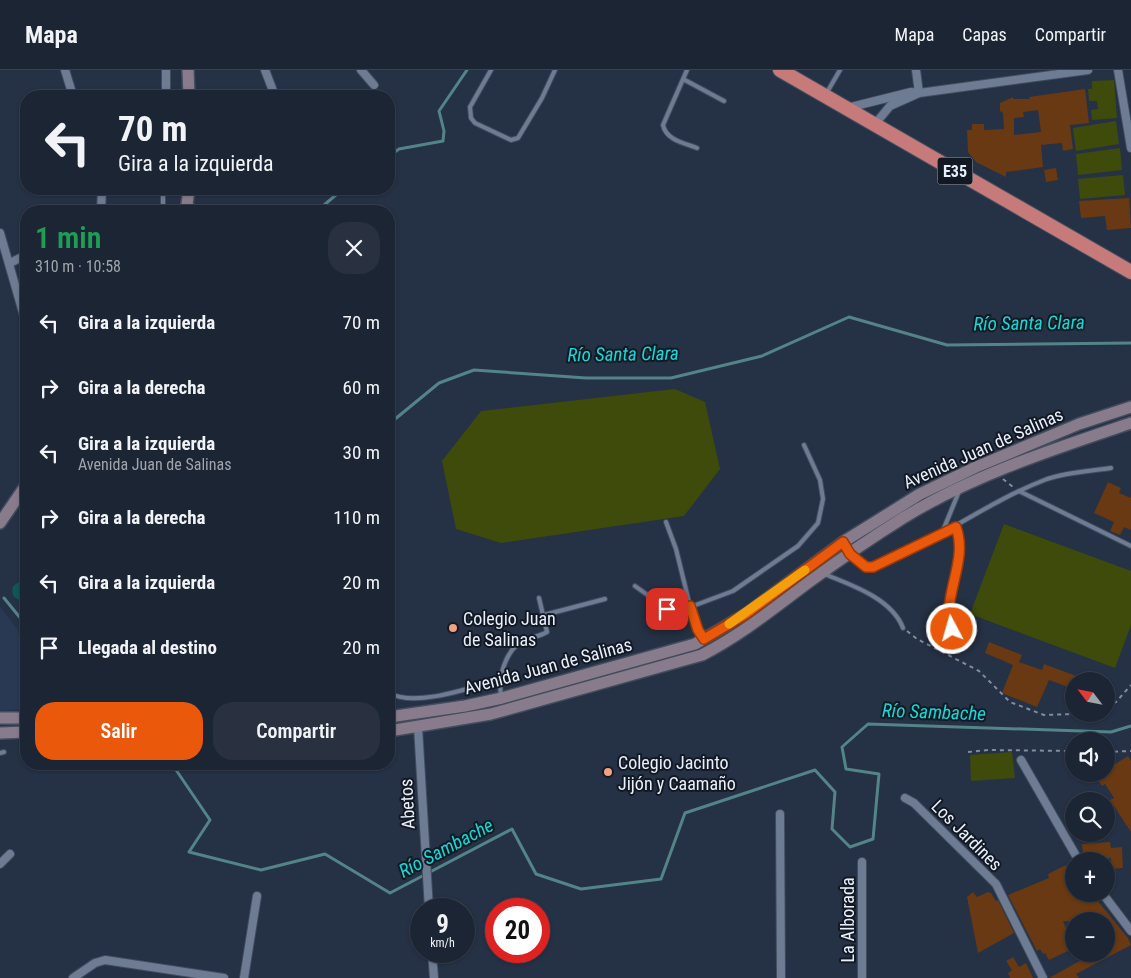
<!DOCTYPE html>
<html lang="es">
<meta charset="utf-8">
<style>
body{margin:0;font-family:"Roboto Condensed",sans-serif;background:#293140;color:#f1f3f6;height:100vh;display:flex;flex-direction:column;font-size:19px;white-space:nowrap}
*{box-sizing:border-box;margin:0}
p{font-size:16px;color:#a0a5ac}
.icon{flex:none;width:28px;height:28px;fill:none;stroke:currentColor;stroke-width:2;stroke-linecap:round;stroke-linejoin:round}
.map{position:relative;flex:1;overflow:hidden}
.sheet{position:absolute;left:20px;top:135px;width:375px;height:565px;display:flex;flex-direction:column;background:#1c2534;border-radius:20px;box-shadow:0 1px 4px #0004,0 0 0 1px #3a424f}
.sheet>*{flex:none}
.top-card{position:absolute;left:20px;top:20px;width:375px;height:105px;border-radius:20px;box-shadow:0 1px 4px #0004,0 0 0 1px #3a424f;background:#1c2534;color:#f1f3f6;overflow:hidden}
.needle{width:32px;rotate:302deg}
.controls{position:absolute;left:1065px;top:602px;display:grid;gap:10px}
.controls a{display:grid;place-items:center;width:50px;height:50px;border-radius:50%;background:#1c2534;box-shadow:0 1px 4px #0004,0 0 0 1px #3a424f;font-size:25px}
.speed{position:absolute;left:410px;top:828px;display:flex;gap:10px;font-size:25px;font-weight:700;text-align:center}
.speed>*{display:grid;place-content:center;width:65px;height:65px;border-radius:50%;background:#1c2534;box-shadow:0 1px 4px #0004,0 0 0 1px #3a424f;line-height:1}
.speed small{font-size:12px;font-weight:400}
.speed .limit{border:8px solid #d22;background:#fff;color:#111}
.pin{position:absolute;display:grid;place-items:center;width:42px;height:42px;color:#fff;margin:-21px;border-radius:10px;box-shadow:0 2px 8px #0006}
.me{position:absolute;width:55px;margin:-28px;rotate:354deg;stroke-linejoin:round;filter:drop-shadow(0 0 4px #0008)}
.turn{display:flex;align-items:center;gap:18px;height:105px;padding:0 15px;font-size:22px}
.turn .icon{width:65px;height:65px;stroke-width:2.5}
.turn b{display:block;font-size:35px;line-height:42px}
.round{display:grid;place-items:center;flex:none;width:52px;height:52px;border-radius:20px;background:#293140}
.summary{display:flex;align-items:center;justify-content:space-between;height:85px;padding:0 15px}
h1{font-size:30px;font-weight:600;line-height:38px;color:#1e9e55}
.action{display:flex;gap:10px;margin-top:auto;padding:10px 15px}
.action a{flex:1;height:58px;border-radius:20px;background:#ea580c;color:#fff;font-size:20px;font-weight:600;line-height:58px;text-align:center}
.action a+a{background:#293140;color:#f1f3f6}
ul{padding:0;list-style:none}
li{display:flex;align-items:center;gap:15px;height:65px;padding:0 15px}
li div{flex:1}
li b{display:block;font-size:19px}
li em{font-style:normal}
header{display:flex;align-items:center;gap:30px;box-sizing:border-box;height:70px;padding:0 25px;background:#1c2534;border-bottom:1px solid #3a424f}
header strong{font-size:24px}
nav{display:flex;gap:28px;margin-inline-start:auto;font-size:18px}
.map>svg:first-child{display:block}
</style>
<header>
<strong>Mapa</strong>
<nav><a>Mapa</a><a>Capas</a><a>Compartir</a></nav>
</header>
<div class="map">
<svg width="1131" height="908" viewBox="0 0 1131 908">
<rect width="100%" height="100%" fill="#253145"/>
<!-- built -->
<path fill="#2a3953" d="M0 537 18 560 26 617V639L0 641Z"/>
<!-- green -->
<path fill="#3e4b0b" d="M1114 10 1117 48 1092 50 1091 40 1098 39 1097 31H1089L1088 19H1092V11Z
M1116 51 1119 74 1076 81 1073 58Z
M1120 78 1122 100 1078 105 1076 84Z
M1123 105 1125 125 1080 129 1078 109Z
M675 319 705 332 720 399 684 446 501 473 456 459 442 391 481 341Z
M1004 454 1131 501V555L1115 598 970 544Z
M1012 682 1015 708 971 711 970 685Z"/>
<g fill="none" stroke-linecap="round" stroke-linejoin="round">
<!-- stream -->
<path stroke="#538488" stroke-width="3" d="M389 86 399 79 443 71 444 61 439 41 467 0
M317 141 343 119
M389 354 439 313 474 300 586 308H671L762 286 849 247 947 275 1131 273
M4 528 26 555
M172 694 210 750 189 782 261 800 325 784 390 823 512 759 536 804 581 819 661 809 685 743 815 700 835 722 832 759 850 777 873 769 879 704 846 699 842 677 868 654 1111 662 1131 656"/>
<!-- river -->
<path stroke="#135656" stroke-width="18" d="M21 521 26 519"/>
</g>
<!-- building -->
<path fill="#683912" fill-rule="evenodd" d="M1085 19 1089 53 1070 55 1073 79 1063 81 1062 73 1041 75 1043 97 1006 102V107L976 92 968 82 967 60H972V54H984V60L1004 59 1003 43 1000 41V33L1013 27V29H1030L1029 27ZM1038 40 1041 62 1014 65V48L1024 47 1023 42Z
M1056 98 1058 110 1046 112 1044 100Z
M1129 128 1131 158 1107 160 1105 146 1081 148 1079 131Z
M1108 412 1121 418 1119 423 1131 428V460L1124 457 1120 465 1110 461 1114 452 1094 443Z
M989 572 1022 585 1019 592 1042 600 1044 594 1090 611H1074V619L1049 610 1037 637 1002 623 1013 595 985 583Z
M1128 686 1131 691V762L1110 730 1114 728 1105 714 1102 716 1096 707 1106 704V700Z
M1110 772 1111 778 1122 777 1123 798 1111 799V788L1084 790 1082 774Z
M1066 795 1071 807 1069 808 1074 824H1092L1128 868 1131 875 1076 904 1079 908H1049L1092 884H1106V851H1063L1074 878 1049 890 1045 883 1043 884 1040 879 1037 881 1008 825 1049 808 1048 804Z
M973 822 977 827 988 822 991 823 996 831 998 830 1014 863 978 883 967 827Z
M1013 887 1019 897 1026 893 1033 908H1010L1008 903 1012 900 1006 891Z"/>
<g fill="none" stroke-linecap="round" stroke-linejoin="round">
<!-- lane casing -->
<g stroke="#424c5d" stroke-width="6">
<path id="lane" d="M491 0 470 37 471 48 475 53 511 70 518 68 542 28 555 0
M687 0 663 55C666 70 684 73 697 78
M683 9 724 31
M826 24 840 0
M163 119V141
M190 134 200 141
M1019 421 1131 476
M666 452 676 479 690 536 702 567
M942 463 960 419
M851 484 866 497H873C934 474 986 432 1047 409 1067 402 1091 401 1111 398
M824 504C852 515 892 529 903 558
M635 516 667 539 677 542 733 521 798 476 818 453 823 429 820 410 804 375
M544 545 605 529
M952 559C951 552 948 545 949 539 952 511 966 485 956 457
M389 623C416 638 472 617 501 609
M501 625C498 608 505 582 521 572 529 567 539 567 547 562L539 528
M0 683 4 682"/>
</g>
<!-- street casing -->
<g stroke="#424c5d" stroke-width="10">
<path id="street" d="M65 0 73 26
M265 0 275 26
M361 0 374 15
M916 0 919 23
M1118 0 1131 78
M166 26V0
M847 38 911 22 919 23 1088 0
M875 54 890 36 919 23
M101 141 102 119
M0 163 26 253
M10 193 26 185
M418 657 429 839
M1021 690 1079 791
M905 728 914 733 996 814 1043 908
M780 744 781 908
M0 794 10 784
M1103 824 1131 861
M432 881 434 908
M73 908 95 893 105 890 224 908
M244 908 257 826
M862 908V792"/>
</g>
<!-- secondary casing -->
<g stroke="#424c5d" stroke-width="14">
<path id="secondary" d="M188 0 189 26
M186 141 189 119
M0 453 26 415
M389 647 465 636 502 628 695 574 746 544 843 472 920 424 976 397 1079 354 1131 337
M0 648H26
M389 661 491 644 702 585C741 565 774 538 809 512 839 490 871 468 903 448 973 405 1054 379 1131 353
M0 663 26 662"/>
</g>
<!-- highway casing -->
<g stroke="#424c5d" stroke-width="16">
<path id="highway" d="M780 0 1131 202"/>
</g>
<!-- path -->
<path stroke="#828c9d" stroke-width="2" stroke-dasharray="4 4" stroke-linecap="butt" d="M1003 409 1013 417
M907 561 917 569 979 601 1010 632 1044 645 1074 644
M1106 636 1116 632 1131 615
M968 682 989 680 1074 681
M1106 682 1131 681"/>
<!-- lane -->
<use href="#lane" stroke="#6e7c93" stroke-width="4"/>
<!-- street -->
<use href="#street" stroke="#6e7c93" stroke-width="8"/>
<!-- secondary -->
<use href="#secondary" stroke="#887c8c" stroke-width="11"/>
<!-- highway -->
<use href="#highway" stroke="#c67b7a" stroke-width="14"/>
</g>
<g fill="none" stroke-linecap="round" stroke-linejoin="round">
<!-- route casing -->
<g stroke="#983908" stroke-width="12">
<path id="route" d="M667 539 677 542 690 536 698 560 704 569 746 544 843 472 850 484 866 497H873L956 457C966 485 951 511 949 539 948 545 951 552 952 559"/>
</g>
<!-- route -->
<use href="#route" stroke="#ea580c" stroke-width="9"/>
<!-- slow -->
<path stroke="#f59e0b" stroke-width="9" d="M729 554 805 500"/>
</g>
<!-- markers -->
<g fill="#f3a081" stroke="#131922" stroke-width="2">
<circle cx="453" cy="558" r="5"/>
<circle cx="608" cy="702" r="5"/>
</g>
<g text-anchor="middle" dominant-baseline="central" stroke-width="4" stroke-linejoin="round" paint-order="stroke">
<!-- shield labels -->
<rect fill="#131922" stroke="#a8afbb" stroke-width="1" x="937.5" y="87.5" width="35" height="27" rx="4"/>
<g font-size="16" font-weight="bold" fill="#e8effd">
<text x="955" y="101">E35</text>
</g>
<!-- street labels -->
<g font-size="18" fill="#e8effd" stroke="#131922">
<text transform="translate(983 378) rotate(-24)">Avenida Juan de Salinas</text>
<text transform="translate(548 596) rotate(-15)">Avenida Juan de Salinas</text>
<text transform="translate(407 734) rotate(-93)">Abetos</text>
<text transform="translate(967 765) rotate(45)">Los Jardines</text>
<text transform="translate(847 850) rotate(-90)">La Alborada</text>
</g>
<!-- poi labels -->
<g font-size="18" fill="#e8effd" stroke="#131922" text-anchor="start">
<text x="463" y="548">Colegio Juan<tspan x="463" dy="21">de Salinas</tspan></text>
<text x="618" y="692">Colegio Jacinto<tspan x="618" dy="21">Jijón y Caamaño</tspan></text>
</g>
<!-- water labels -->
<g font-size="19" font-style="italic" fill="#11dadb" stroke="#131922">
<text transform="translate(1029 253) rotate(-1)">Río Santa Clara</text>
<text transform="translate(623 284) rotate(-1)">Río Santa Clara</text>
<text transform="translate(934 642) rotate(2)">Río Sambache</text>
<text transform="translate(446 778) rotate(-28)">Río Sambache</text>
</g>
</g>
</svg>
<div class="controls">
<a><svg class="needle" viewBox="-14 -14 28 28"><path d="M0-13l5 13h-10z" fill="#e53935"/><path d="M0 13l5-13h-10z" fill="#a0a5ac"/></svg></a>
<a><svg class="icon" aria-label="sound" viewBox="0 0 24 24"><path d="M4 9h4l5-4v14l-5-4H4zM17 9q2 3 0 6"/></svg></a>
<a><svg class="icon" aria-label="search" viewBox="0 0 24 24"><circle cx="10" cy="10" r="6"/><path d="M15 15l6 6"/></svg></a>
<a>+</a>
<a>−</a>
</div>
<div class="speed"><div>9<small>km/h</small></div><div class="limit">20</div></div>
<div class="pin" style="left:667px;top:539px;background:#d93025"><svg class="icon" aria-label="arrive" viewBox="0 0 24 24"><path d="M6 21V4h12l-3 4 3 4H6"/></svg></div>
<svg class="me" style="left:952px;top:559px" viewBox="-20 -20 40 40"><circle r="17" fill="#ea580c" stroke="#fff" stroke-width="3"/><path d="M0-11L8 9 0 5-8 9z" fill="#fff"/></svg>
<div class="top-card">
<div class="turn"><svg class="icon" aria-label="left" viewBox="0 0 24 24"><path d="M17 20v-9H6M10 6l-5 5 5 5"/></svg><div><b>70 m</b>Gira a la izquierda</div></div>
</div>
<section class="sheet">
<div class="summary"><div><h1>1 min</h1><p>310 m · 10:58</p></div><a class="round"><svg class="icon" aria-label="close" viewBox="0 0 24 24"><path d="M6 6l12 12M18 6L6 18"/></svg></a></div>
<ul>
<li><svg class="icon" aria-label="left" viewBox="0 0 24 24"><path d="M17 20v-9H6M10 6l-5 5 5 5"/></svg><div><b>Gira a la izquierda</b></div><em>70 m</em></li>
<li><svg class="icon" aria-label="right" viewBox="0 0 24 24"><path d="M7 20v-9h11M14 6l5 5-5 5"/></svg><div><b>Gira a la derecha</b></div><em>60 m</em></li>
<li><svg class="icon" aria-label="left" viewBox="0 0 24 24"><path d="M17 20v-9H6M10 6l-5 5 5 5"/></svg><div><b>Gira a la izquierda</b><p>Avenida Juan de Salinas</p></div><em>30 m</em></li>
<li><svg class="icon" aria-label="right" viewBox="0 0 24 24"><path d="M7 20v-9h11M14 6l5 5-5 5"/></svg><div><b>Gira a la derecha</b></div><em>110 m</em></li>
<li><svg class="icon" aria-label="left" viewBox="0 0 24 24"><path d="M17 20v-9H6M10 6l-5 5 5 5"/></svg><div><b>Gira a la izquierda</b></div><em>20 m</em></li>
<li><svg class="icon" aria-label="arrive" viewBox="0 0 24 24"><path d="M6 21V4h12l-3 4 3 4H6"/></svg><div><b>Llegada al destino</b></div><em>20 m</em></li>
</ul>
<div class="action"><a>Salir</a><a>Compartir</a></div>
</section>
</div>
